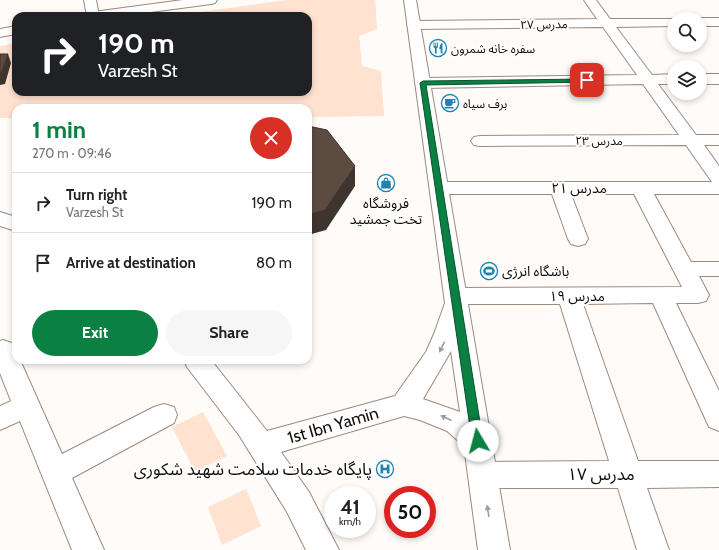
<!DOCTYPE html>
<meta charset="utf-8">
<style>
body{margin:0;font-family:Cabin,"Noto Sans Arabic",sans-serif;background:#f6f6f6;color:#222;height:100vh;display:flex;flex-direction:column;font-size:15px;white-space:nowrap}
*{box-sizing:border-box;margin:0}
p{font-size:13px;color:#767676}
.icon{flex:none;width:22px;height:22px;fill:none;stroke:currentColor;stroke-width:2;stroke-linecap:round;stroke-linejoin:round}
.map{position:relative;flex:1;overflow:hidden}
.drawer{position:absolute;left:12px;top:104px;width:300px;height:260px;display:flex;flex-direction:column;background:#fff;border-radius:12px;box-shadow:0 2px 6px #0003}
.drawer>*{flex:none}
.banner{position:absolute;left:12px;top:12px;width:300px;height:84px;border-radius:12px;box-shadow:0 2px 6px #0003;background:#202124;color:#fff;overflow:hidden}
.tools{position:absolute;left:667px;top:12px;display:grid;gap:8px}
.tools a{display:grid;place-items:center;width:40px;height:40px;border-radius:50%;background:#fff;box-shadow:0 2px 6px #0003;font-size:20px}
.speed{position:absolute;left:324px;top:486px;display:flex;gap:8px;font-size:20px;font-weight:700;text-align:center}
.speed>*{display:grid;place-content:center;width:52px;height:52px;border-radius:50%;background:#fff;box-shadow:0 2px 6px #0003;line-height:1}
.speed small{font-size:10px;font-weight:400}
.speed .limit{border:6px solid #d22;background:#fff;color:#111}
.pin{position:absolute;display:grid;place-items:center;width:34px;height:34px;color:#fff;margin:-17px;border-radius:8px;box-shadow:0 2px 6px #0006}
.me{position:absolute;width:44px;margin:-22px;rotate:352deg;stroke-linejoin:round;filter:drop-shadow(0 0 3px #0008)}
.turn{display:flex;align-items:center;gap:14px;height:84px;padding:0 20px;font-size:18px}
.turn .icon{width:52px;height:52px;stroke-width:2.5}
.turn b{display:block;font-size:28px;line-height:34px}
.round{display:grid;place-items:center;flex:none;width:42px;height:42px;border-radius:21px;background:#f6f6f6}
.overview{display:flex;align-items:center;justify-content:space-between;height:68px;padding:0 20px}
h1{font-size:24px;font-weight:700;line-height:30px;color:#0b8043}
.action{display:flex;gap:8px;margin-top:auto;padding:8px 20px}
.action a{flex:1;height:46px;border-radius:24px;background:#0b8043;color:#fff;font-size:16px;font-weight:700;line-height:46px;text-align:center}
.action a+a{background:#f6f6f6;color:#222}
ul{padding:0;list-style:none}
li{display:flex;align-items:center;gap:12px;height:60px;padding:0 20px;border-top:1px solid #e0e0e0}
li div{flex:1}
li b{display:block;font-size:15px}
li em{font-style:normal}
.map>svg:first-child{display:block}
</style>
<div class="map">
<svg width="719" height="550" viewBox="0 0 719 550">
<rect width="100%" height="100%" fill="#fffbf8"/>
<!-- green -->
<path fill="#ffe2cf" d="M286 0H375L377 29 359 36 362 66 381 71 384 116 308 117V108H16V118H0V46L16 43V92H308V16H171Z
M203 412 227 456 195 472 172 427Z
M246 489 261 526 222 545 208 507Z"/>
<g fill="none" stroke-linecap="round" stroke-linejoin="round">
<!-- minor casing -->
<g stroke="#9c8a7e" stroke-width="2">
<path id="minor" d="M84 0H96L99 16H87Z
M584 0H596L610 19H678H674V26L616 27 652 75 674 74V84H658L696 135H719V145H704L719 166V194H654L691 262H719V276H699L709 295 706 301 698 303H676L719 391V431L709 427 653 303 583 304 638 461H719V487L647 488 669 550H637L618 488H482L472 484 468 475 472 466 482 462 609 461 560 304H456L448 302 445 296 448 290 456 288 682 287 634 194H571L588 239 585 244 578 246 571 244 568 239 552 194H439L432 192 430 188 432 184 439 182H712L686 145 480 146 474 145 471 141 474 137 480 136 679 135 643 84 423 88 418 86 415 83 418 80 423 78 637 75 603 27 414 29 409 28 407 25 409 22 414 21 597 19Z
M700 18H719V26H700V19H696Z
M700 74H719V84H700Z
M3 340 12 343 16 352V360H20L62 454 154 407 164 404 174 407 177 415 174 423 72 478 104 550H72L20 421 0 430V406L11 401 0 373V341Z"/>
</g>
<!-- major casing -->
<g stroke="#9c8a7e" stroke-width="2">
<path id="major" d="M183 0H217L215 3 211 4 121 16H87L88 13 93 12Z
M404 0H416L510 550H478L464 446 447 431 420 420 404 416 281 452 309 492 339 550H306L287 512 239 435 187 367 184 360H211L267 431 395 396 426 352 434 334 445 303ZM451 351 460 412 423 399Z
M16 26V34L0 37V29Z
M0 212 16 217V231L0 226Z"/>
</g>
<!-- minor -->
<use href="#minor" fill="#fff" fill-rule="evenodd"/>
<!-- major -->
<use href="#major" fill="#fff" fill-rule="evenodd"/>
</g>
<!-- shaded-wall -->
<path fill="#40342e" d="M8 54 11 63 5 84 0 85V74Z
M355 166V186L326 230 308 235V215Z"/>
<!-- building -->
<path fill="#5c4b41" stroke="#40342e" d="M0 54H8L1 74H0Z
M308 126 327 130 355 166 325 210 308 215Z"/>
<!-- one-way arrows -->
<defs><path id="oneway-solid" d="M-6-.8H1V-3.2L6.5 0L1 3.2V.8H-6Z"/></defs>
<g fill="#a09e9c">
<use href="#oneway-solid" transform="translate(442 347) rotate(116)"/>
<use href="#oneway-solid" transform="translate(446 418) rotate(-155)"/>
<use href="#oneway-solid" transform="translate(488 511) rotate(-99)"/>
</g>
<!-- route -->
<path fill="#0b8043" stroke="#07532c" d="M587 79H590V82L426 85 483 441 482 445 478 446 474 445 472 441 420 83 423 81Z"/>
<!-- icons -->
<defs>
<g id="restaurant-ring" transform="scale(0.9)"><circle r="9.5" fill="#fff" stroke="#1f83ad" stroke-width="1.5"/><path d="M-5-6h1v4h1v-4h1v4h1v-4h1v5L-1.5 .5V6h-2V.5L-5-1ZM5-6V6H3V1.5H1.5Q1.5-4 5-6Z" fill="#1f83ad"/></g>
<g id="cafe-ring" transform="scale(0.9)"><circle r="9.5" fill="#fff" stroke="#1f83ad" stroke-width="1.5"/><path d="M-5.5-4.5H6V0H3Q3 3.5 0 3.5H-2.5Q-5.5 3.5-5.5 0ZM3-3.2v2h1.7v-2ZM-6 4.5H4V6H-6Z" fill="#1f83ad"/></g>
<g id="shop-ring" transform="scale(0.9)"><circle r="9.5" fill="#fff" stroke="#1f83ad" stroke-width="1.5"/><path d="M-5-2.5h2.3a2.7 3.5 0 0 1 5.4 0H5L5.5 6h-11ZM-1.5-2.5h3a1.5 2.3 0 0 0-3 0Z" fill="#1f83ad"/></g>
<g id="stadium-ring" transform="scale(0.9)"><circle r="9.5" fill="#fff" stroke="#1f83ad" stroke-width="1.5"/><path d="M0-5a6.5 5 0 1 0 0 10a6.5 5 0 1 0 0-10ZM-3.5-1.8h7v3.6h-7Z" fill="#1f83ad"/></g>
<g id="hospital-ring" transform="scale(0.9)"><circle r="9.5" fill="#fff" stroke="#1f83ad" stroke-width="1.5"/><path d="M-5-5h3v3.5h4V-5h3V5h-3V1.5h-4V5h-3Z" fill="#1f83ad"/></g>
</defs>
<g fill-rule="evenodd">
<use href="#restaurant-ring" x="438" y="48"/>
<use href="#cafe-ring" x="450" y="103"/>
<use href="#shop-ring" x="386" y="183"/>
<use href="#stadium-ring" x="489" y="271"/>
<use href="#hospital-ring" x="385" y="469"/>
</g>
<g text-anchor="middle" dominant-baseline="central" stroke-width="4" stroke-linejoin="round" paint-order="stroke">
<!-- far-street labels -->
<g font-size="12" fill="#120c08" stroke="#fff">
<text transform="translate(544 24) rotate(-1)">مدرس ۲۷</text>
<text x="599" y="140">مدرس ۲۳</text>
</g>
<!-- far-poi labels -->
<g font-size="12" fill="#120c08" stroke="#fff" text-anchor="start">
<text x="451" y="48">سفره خانه شمرون</text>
<text x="463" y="103">برف سیاه</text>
</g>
<!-- street labels -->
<g font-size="14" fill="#120c08" stroke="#fff">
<text x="579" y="188">مدرس ۲۱</text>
<text x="577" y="296">مدرس ۱۹</text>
</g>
<!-- poi labels -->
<g font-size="14" fill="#120c08" stroke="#fff">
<text x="386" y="203">فروشگاه<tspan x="386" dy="16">تخت جمشید</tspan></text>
<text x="502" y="271" text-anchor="start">باشگاه انرژی</text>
</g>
<!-- near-street labels -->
<g font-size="17" fill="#120c08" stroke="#fff">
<text transform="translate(333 425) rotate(-16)">1st Ibn Yamin</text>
<text x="601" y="474">مدرس ۱۷</text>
</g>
<!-- near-poi labels -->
<g font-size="17" fill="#120c08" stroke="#fff" text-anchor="end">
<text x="372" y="469">پایگاه خدمات سلامت شهید شکوری</text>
</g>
</g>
</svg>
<div class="tools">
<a><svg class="icon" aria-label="search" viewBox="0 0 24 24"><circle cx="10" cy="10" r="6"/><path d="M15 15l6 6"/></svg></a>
<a><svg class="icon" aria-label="layers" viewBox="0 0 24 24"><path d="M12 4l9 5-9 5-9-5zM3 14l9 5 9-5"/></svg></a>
</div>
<div class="speed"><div>41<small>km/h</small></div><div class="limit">50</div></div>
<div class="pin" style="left:587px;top:80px;background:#d93025"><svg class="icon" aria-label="arrive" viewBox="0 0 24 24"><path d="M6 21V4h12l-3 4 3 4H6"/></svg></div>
<svg class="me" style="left:478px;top:441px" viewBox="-20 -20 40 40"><circle r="19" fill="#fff"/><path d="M0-13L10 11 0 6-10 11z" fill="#0b8043"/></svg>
<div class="banner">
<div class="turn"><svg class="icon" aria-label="right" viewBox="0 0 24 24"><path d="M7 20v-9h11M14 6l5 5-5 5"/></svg><div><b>190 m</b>Varzesh St</div></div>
</div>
<section class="drawer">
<div class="overview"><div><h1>1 min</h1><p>270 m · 09:46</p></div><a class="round" style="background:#d93025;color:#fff"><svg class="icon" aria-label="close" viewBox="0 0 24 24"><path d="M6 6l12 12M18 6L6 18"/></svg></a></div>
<ul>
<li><svg class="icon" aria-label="right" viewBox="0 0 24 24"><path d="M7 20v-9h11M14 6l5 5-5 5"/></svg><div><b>Turn right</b><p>Varzesh St</p></div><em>190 m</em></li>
<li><svg class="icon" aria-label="arrive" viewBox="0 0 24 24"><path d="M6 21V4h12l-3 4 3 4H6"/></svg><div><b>Arrive at destination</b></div><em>80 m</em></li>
</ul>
<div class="action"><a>Exit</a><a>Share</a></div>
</section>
</div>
